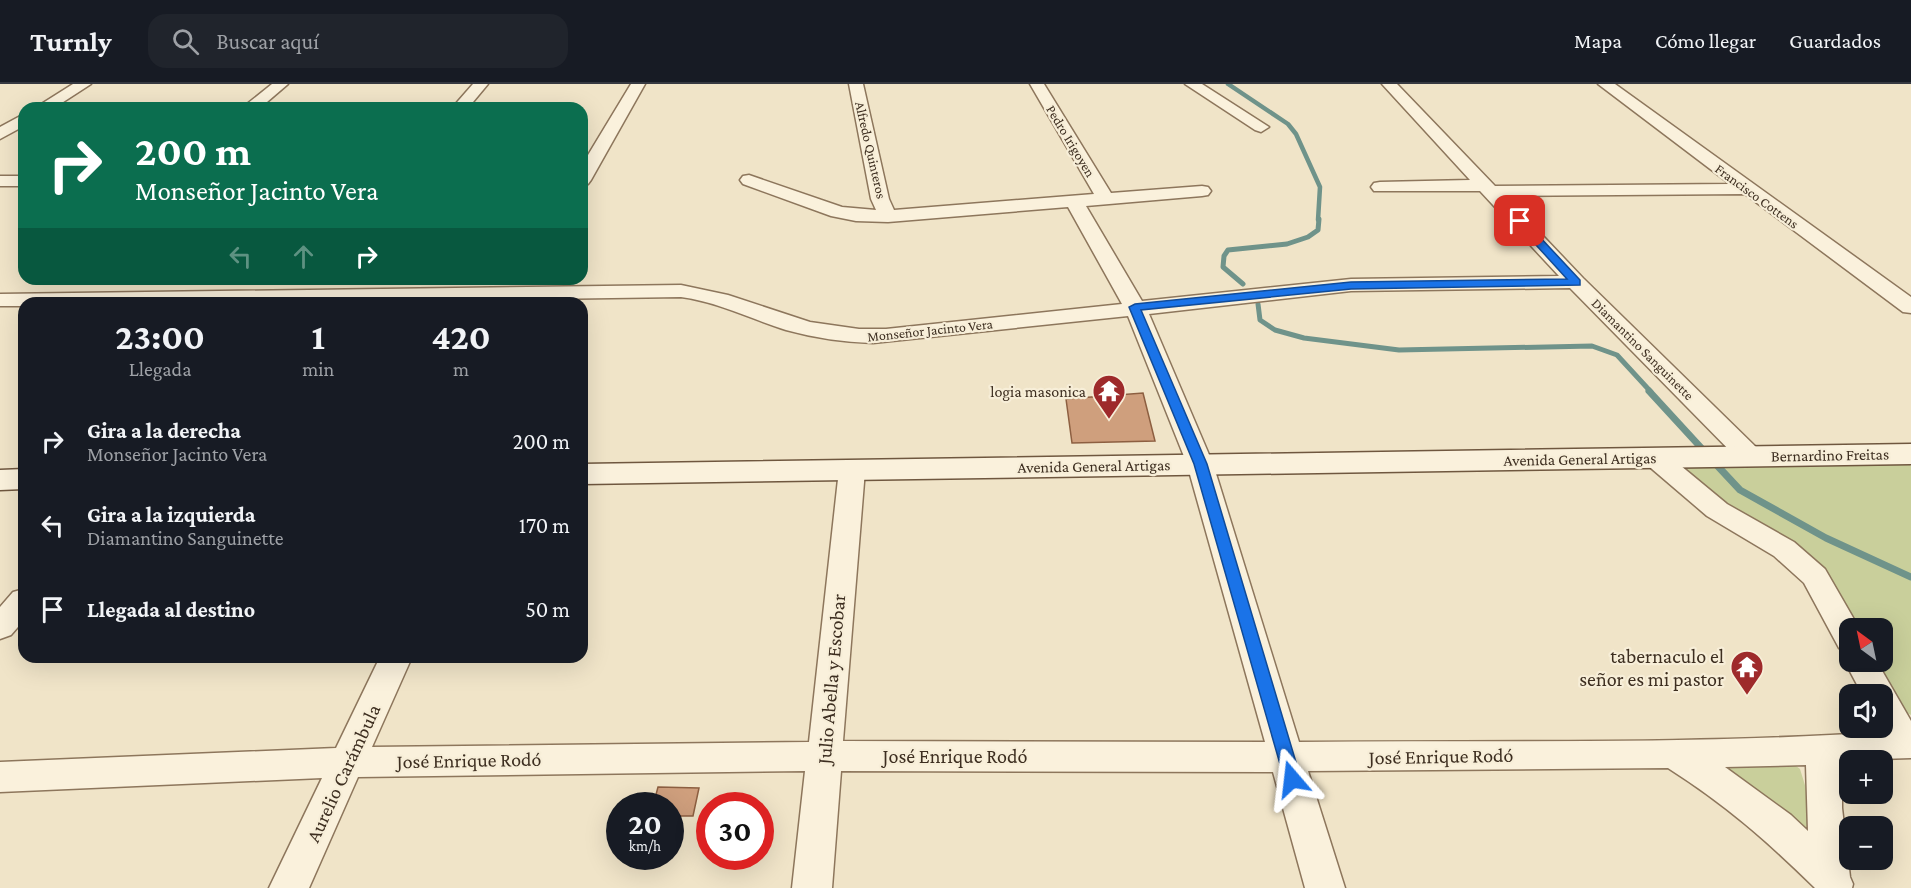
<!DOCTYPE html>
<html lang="es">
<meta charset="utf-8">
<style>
body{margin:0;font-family:"Crimson Pro",serif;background:#20242c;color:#f1f3f6;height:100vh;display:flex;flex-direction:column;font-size:22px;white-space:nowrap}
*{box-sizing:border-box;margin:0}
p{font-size:20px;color:#9ea1a6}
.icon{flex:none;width:33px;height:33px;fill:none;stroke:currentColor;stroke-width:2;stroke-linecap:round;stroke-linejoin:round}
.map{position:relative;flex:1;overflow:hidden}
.panel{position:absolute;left:18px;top:213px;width:570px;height:366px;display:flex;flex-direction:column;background:#171b24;border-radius:18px;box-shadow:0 6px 24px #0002}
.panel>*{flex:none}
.banner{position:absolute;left:18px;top:18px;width:570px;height:183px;border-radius:18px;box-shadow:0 6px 24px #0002;background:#0b6e4f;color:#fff;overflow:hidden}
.needle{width:39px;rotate:327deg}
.tools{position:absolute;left:1839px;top:534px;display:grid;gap:12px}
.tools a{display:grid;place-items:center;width:54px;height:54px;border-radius:12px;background:#171b24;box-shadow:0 6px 24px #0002;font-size:30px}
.speed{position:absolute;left:606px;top:708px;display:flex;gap:12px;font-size:30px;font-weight:700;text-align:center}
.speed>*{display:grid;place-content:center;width:78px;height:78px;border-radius:50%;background:#171b24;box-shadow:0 6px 24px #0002;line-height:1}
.speed small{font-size:15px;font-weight:400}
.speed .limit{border:9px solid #d22;background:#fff;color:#111}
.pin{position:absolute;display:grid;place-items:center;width:51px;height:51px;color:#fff;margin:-26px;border-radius:12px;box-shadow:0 3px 9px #0006}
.me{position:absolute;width:66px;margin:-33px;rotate:343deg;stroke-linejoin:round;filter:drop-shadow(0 0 4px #0008)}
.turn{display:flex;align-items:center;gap:21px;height:126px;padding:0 18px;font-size:27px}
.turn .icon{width:78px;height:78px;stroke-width:2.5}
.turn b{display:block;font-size:42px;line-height:51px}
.lanes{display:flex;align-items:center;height:57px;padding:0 18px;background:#0003;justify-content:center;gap:30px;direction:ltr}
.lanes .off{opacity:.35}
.eta{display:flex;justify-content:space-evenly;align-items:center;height:102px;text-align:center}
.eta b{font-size:36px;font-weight:700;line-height:42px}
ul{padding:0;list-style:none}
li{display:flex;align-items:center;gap:18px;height:84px;padding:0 18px}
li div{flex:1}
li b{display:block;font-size:22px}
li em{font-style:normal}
header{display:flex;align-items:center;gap:36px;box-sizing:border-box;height:84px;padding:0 30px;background:#171b24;border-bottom:2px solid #363941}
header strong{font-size:28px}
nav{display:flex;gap:33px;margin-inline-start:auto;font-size:21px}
.search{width:420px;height:54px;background:#20242c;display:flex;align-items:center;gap:15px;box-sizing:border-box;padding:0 21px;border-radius:18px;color:#9ea1a6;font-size:22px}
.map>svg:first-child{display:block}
</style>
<header>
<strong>Turnly</strong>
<div class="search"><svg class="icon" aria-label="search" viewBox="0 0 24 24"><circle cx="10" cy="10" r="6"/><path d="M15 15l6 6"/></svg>Buscar aquí</div>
<nav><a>Mapa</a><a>Cómo llegar</a><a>Guardados</a></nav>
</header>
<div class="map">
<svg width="1911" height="804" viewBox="0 0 1911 804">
<rect width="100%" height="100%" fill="#f0e4c8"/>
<!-- green -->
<path fill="#c9cf9b" d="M1906 377 1911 382V631L1901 626 1875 578H1882V544H1857L1829 491 1795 463 1725 421 1680 382Z
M1725 679H1792L1800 685 1816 737V748L1802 747 1726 684Z"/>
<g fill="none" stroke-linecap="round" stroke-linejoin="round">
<!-- stream-far2 -->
<path stroke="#6f938a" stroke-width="4.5" d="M1228 0 1288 40 1296 50 1320 103 1318 136"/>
<!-- stream-far1 -->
<path stroke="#6f938a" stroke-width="5" d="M1243 200 1223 183 1224 172 1228 166 1287 160 1308 153 1318 146 1319 135
M1258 220 1260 236 1275 246 1304 254 1399 266 1592 262 1617 271 1651 308"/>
<!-- stream -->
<path stroke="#6f938a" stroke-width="7" d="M1649 307 1705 368
M1712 376 1740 406 1826 454 1911 493"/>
</g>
<!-- building -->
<path fill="#cf9f7d" stroke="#8d5f41" stroke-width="1.5" d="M1143 309 1155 357 1072 359 1066 315Z
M658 703 699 704 693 732H670V722H653Z"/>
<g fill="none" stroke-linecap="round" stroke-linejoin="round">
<!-- street casing -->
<g stroke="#8d765c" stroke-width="3">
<path id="street" d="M73 0H91L54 24H35Z
M272 0H288L260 24H242Z
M473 0H488L468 24H452Z
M631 0H645L591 96 588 100 582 101V81Z
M849 0H863L889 115 894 126 1094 110 1030 0H1044L1111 109 1202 102 1208 103 1211 107 1208 111 1202 112 1086 122 1142 217 1351 195 1559 192 1480 107H1374L1371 103 1374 99 1380 98 1470 96 1382 0H1397L1495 102 1730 100 1598 0H1615L1911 213V229L1903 228 1745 110 1505 112 1583 194 1759 366 1763 372 1759 378 1750 380 1741 378 1570 204 1351 207 1149 230 1213 380 1299 658C1492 656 1689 661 1882 648L1879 644H1882V610H1862L1845 578 1850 569V578H1877L1911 637V674L1850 676V679H1842V724L1850 793 1853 800 1852 804H1815C1766 756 1726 721 1668 684L1308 687 1345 804H1305L1273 688 841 687 832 804H792L805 687 358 693 309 804H269L322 694 0 708V678L336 664 380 573H412L372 663 809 658 839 386 843 380 852 378 861 380 865 386 843 657 1265 658 1187 380 1128 232 873 259C843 258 815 254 786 246 751 235 718 218 681 213L257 219H24V222H0V210L681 201 728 211 810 238 859 245H886L1122 220 1068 123 888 138 856 137 831 132 743 100 740 96 743 92 749 91 842 123 876 126 871 115ZM1806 681 1808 747 1791 731 1725 683Z
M1185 0H1202L1269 43 1261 48 1255 46Z
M24 30V42L0 55V43Z
M0 92H24V102H0Z
M1654 365 1663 367 1727 420 1794 458 1825 485 1859 544H1850V568L1839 564 1804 499 1774 472 1707 432 1645 379 1641 373 1645 367Z
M24 505V536L11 551 0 555V523L13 508Z"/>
</g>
<!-- secondary casing -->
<g stroke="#6f573f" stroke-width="3">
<path id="secondary" d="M1911 360V380L582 400V380Z
M24 385V405L0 406V386Z"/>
</g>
<!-- street -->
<use href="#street" fill="#faf1dc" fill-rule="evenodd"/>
<!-- secondary -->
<use href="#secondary" fill="#faf1dc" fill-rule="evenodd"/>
</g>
<!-- route -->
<path fill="#1a73e8" stroke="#114b97" stroke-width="1.5" d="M1516 135H1523L1580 196V201L1351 205 1141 226 1207 380 1301 695 1298 701 1292 703 1286 701 1194 380 1129 223 1135 220 1351 198 1567 195 1516 139Z"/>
<!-- icons -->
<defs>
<g id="temple-pin" transform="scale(1.725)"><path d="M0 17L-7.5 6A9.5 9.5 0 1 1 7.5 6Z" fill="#9e2a2b" stroke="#f7eed8"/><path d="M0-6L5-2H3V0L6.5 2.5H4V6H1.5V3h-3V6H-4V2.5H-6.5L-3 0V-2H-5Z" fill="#fff"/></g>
</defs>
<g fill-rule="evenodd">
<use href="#temple-pin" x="1109" y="307"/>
<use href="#temple-pin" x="1747" y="583"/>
</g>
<g text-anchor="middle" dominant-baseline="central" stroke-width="4.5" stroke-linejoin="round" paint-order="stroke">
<!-- far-street labels -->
<g font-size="14" fill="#3d2e20" stroke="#f7eed8">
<text transform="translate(1071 57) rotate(59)">Pedro Irigoyen</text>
<text transform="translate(871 66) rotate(77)">Alfredo Quinteros</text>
<text transform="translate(1757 112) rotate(36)">Francisco Cottens</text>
<text transform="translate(930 246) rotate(-6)">Monseñor Jacinto Vera</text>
<text transform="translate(1643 265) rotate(45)">Diamantino Sanguinette</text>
</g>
<!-- poi labels -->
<g font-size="16" fill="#3d2e20" stroke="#f7eed8" text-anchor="end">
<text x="1086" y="307">logia masonica</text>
</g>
<!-- street labels -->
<g font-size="16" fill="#3d2e20" stroke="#f7eed8">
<text transform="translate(1830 371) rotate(-1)">Bernardino Freitas</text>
<text transform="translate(1580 375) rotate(-1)">Avenida General Artigas</text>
<text transform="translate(1094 382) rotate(-1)">Avenida General Artigas</text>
</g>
<!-- near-poi labels -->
<g font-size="20" fill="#3d2e20" stroke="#f7eed8" text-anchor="end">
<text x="1724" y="572">tabernaculo el<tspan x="1724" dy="23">señor es mi pastor</tspan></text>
</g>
<!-- near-street labels -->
<g font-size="20" fill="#3d2e20" stroke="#f7eed8">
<text transform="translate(831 595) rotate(-85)">Julio Abella y Escobar</text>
<text x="955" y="672">José Enrique Rodó</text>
<text transform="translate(1441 672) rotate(-1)">José Enrique Rodó</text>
<text transform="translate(469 676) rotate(-1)">José Enrique Rodó</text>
<text transform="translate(343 689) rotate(-65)">Aurelio Carámbula</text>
</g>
</g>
</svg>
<div class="tools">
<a><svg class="needle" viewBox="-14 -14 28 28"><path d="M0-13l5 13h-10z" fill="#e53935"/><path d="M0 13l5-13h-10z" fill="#9ea1a6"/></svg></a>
<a><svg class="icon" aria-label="sound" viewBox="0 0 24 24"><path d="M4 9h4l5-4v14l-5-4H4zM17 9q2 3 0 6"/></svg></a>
<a>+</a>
<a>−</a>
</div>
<div class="speed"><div>20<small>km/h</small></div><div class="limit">30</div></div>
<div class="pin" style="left:1520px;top:137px;background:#d93025"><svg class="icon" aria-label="arrive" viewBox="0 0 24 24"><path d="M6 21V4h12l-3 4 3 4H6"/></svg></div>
<svg class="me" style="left:1292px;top:695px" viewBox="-20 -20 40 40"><path d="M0-17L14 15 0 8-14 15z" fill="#1a73e8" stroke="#fff" stroke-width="4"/></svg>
<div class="banner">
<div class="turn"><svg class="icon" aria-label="right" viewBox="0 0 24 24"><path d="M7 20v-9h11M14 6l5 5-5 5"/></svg><div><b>200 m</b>Monseñor Jacinto Vera</div></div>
<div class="lanes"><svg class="icon off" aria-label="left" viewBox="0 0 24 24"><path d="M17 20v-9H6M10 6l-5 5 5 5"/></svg><svg class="icon off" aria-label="ahead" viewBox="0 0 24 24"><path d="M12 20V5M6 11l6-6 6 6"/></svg><svg class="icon" aria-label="right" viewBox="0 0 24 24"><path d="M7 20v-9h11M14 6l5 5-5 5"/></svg></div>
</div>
<section class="panel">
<div class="eta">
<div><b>23:00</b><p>Llegada</p></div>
<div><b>1</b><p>min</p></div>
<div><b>420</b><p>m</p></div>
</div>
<ul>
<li><svg class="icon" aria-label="right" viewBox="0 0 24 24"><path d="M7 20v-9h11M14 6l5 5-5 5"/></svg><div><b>Gira a la derecha</b><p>Monseñor Jacinto Vera</p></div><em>200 m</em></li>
<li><svg class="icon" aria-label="left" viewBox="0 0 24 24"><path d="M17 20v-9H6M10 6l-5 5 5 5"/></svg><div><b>Gira a la izquierda</b><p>Diamantino Sanguinette</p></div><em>170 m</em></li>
<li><svg class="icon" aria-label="arrive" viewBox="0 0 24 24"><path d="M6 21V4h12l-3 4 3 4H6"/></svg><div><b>Llegada al destino</b></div><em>50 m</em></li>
</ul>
</section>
</div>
